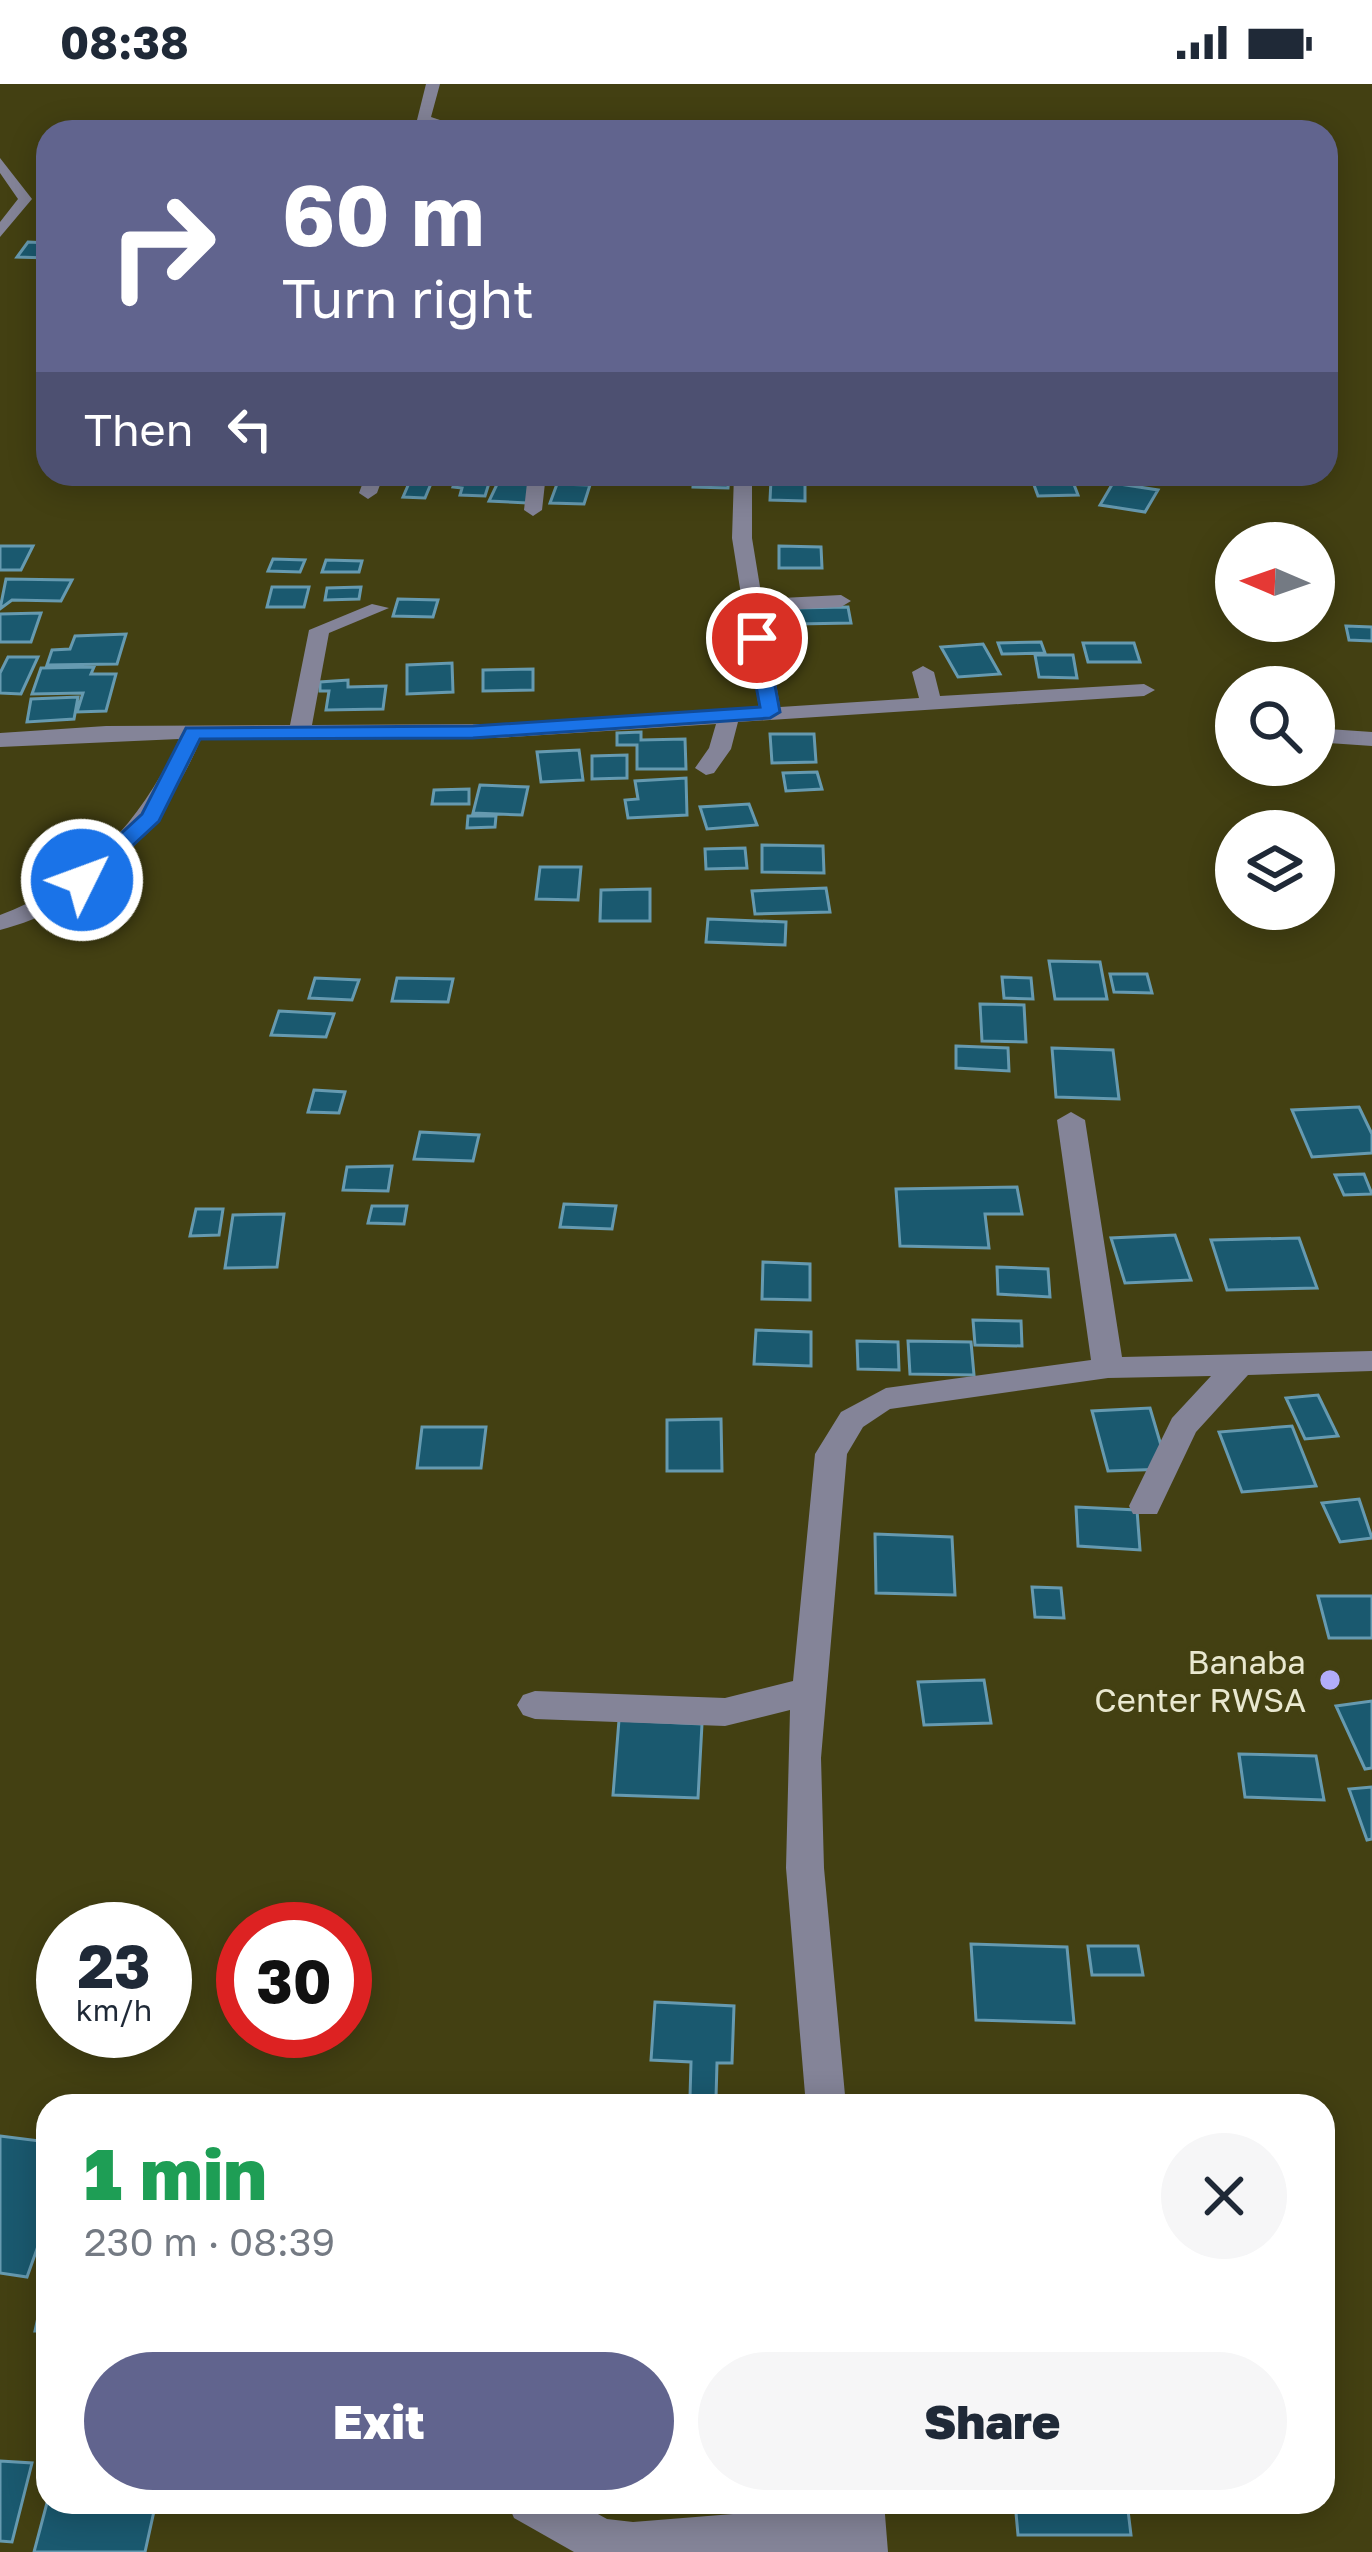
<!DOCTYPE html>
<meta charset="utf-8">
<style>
body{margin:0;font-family:"Golos Text",sans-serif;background:#f6f6f7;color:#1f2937;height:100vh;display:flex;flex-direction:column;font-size:45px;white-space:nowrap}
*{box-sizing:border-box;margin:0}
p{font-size:39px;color:#747a83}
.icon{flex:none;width:66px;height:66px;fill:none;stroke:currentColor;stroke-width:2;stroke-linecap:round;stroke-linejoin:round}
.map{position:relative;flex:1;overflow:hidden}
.details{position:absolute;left:36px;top:2010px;width:1299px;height:420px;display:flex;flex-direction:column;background:#fff;border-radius:36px;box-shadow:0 6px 30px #0003}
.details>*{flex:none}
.top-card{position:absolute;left:36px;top:36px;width:1302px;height:366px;border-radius:36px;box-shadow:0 6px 30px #0003;background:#61648e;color:#fff;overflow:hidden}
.needle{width:78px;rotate:272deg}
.fabs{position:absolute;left:1215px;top:438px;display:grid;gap:24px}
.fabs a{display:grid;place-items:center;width:120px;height:120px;border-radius:50%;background:#fff;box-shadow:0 6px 30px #0003;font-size:60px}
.speed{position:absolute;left:36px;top:1818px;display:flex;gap:24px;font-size:60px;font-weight:700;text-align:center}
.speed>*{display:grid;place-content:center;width:156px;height:156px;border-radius:50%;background:#fff;box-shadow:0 6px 30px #0003;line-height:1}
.speed small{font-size:30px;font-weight:400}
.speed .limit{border:18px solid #d22;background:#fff;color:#111}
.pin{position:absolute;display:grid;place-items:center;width:102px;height:102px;color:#fff;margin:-51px;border:6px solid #fff;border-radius:50%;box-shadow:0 3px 12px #0007}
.me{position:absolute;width:132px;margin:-66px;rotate:48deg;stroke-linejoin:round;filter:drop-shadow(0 0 9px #0008)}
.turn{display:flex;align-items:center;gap:42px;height:252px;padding:0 48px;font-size:54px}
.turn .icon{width:156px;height:156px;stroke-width:2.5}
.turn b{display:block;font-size:84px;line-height:102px}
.then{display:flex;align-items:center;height:114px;padding:0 48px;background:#0003;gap:24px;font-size:45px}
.round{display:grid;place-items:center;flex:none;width:126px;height:126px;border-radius:63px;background:#f6f6f7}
.overview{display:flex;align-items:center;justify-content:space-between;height:204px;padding:0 48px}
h1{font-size:72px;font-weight:800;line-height:90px;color:#1e9e55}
.action{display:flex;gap:24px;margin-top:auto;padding:24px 48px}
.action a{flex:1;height:138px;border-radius:72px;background:#61648e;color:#fff;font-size:48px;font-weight:800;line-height:138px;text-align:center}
.action a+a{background:#f6f6f7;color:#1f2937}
.status{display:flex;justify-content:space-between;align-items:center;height:84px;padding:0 60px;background:#fff;direction:ltr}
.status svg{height:33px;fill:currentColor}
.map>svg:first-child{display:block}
</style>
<div class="status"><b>08:38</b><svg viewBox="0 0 49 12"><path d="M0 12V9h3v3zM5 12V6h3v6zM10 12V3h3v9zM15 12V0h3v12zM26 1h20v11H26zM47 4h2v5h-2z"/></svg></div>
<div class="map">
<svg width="1372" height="2468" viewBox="0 0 1372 2468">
<rect width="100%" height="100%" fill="#434012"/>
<!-- building -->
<path fill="#1a596f" stroke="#669ab0" stroke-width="3" d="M28 158 48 159V174L17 173Z
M255 390H329L330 394 256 400Z
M413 390H435L425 414 403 413Z
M634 390H684V393H666V400H633Z
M694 390H729L728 404 693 403Z
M1030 390H1070L1078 411 1038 412Z
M500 394 536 395 527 419 489 417Z
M456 395 490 396 485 412 460 411 462 404 453 403Z
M771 396 805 397V417L770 416Z
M1113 399 1158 406 1145 428 1100 421Z
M557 400 590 401 584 420 550 419Z
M0 462H33L21 486H0Z
M779 462 821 463 822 484H779Z
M273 475 305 476 300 488 268 487Z
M326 476 362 477 359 488H322Z
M6 495 72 496 61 517 12 516 0 525Z
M272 503H309L304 523H267Z
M361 503 359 515 325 516 327 504Z
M398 515 438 516 433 533 393 532Z
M848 523 851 539 797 540 794 524Z
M41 529 31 558H0V530Z
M1346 542 1372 543V557L1349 556Z
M126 550 117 580 47 581 52 566 70 565 75 552Z
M1041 558 1045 569 1002 570 998 559Z
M1083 559H1134L1140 578H1088Z
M983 560 1000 590 958 593 941 563Z
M1035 571H1073L1077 594 1039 593Z
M8 573H38L21 610 0 609V589Z
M452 579 453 608 407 610V581Z
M94 583 91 590H116L106 627 77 628 83 609 32 610 41 584Z
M533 585V606L483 607V586Z
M348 596V603L386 602 383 625 326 626 329 607H320V598Z
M78 613 74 635 27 638 31 615Z
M641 648V656L685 655 686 685H637V661H617V649Z
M770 650H814L816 678 772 679Z
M579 666 583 696 541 698 537 668Z
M627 671V694L592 695V672Z
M817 688 822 705 786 707 783 689Z
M686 694 687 731 628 734 625 716 638 715 635 697Z
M480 701 528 703 522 731 473 729Z
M469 705V720H432L434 706Z
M749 720 757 741 707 745 700 723Z
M468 732H496L495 743 467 744Z
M762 761 823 762 824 789 762 788Z
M745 764 747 784 706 785 705 765Z
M540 783H581L578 816 536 815Z
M826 804 830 828 755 830 752 807Z
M650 805V837H600L601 806Z
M708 835 786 838 785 861 706 858Z
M1049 877 1100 878 1107 915H1055Z
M1110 890H1147L1152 909 1114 908Z
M1002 893 1031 894 1033 915 1004 914Z
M315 894 359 896 352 916 309 914Z
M397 894 453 895 448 918 392 917Z
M980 920 1024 921 1026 958 982 957Z
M279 927 334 930 326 953 271 951Z
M956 962 1008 964 1009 987 956 984Z
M1052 964 1113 966 1119 1015 1056 1013Z
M314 1006 345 1008 339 1029 308 1028Z
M1359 1023 1372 1050V1069L1312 1073 1292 1026Z
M420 1048 479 1051 473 1077 414 1075Z
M392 1082 388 1107 343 1106 347 1083Z
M1364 1090 1372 1110 1344 1111 1335 1091Z
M1017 1103 1022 1130H985L989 1164 900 1162 896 1105Z
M564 1120 616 1122 612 1145 560 1143Z
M372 1122H407L404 1140 368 1139Z
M196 1125H223L219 1151 190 1152Z
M284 1130 277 1183 225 1184 233 1131Z
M1175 1151 1191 1196 1125 1199 1111 1154Z
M1299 1154 1317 1204 1227 1206 1211 1156Z
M763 1178 810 1180V1216L762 1215Z
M997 1183 1048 1185 1050 1213 998 1210Z
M973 1236 1021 1237 1022 1262 975 1261Z
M756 1246 811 1248V1282L754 1280Z
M857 1257 898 1258 899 1286 858 1285Z
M908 1257 971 1258 974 1291 910 1290Z
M1318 1311 1338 1352 1305 1355 1286 1314Z
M1150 1324 1168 1385 1108 1387 1092 1327Z
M721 1335 722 1387H667V1336Z
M1292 1342 1316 1402 1242 1408 1219 1348Z
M422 1343H486L481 1384H417Z
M1359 1415 1372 1454 1340 1458 1322 1419Z
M1076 1423 1137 1426 1140 1466 1078 1462Z
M875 1450 952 1453 955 1511 876 1509Z
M1032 1503 1061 1504 1064 1534 1035 1533Z
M1318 1512H1372V1554H1329Z
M984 1596 991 1639 924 1641 918 1598Z
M1372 1617V1684L1365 1685 1336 1622Z
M619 1636 702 1640 698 1714 613 1711Z
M1239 1670 1316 1672 1324 1716 1245 1713Z
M1372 1703V1755L1367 1756 1349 1705Z
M971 1860 1067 1863 1074 1939 976 1936Z
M1088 1862H1138L1143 1891H1092Z
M655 1918 734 1922 732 1979H717L716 2014 690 2013 691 1978 651 1976Z
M0 2052 48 2058V2134L27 2193 0 2189Z
M48 2187V2247H35Z
M0 2377 32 2379 12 2458 0 2457Z
M48 2415 156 2418 145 2468H34Z
M1015 2418H1127L1131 2451H1018Z"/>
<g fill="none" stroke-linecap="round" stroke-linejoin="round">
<!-- minor -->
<path fill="#848498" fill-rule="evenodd" d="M426 0H440L431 33 476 48 430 41 428 48H414Z
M0 74 32 115 0 153V138L18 115 0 89Z
M366 390H384L377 409 368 415 359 409Z
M528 390H546L542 426 533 432 524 426Z
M734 390H752V454L762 515 841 511 851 517 841 523 764 527 780 623 919 614 912 588 923 582 934 588 940 612 1144 600 1155 606 1144 612 738 638 731 665 714 689 706 691 695 684 709 664 716 640 498 654 201 655C163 743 96 822 0 846V831C84 800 143 736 179 655L0 663V649L106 642 290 641 309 546 372 520 389 524 329 549 312 641 498 640 759 624 732 454Z
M1314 644 1372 648V662L1314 658Z
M1071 1028 1085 1036 1122 1273 1372 1267V1287L1248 1291 1196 1348 1157 1430H1133L1129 1422 1172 1334 1211 1292 1108 1294 890 1325 863 1343 847 1370 821 1674 824 1784 846 2022H806L786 1784 790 1626 725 1642 535 1635 523 1631 517 1621 523 1611 535 1607 725 1614 793 1597 815 1370 841 1328 886 1304 1091 1276 1057 1036Z
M507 2418H576L607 2435 633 2438 884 2418 888 2468H574L514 2434Z"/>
</g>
<!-- route -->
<path fill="#1a73e8" stroke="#114b97" stroke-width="3" d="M757 548 766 554 780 628 770 634 473 654 200 655 159 737 90 801 71 796 142 730 186 644 473 642 760 623 747 554Z"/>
<!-- markers -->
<circle fill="#b2adf9" stroke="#434012" stroke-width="4.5" cx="1330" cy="1596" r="12"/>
<g text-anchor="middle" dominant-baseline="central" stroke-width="9" stroke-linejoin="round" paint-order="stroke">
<!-- poi labels -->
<g font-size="33" fill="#e9e8d0" stroke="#434012" text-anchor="end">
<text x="1306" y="1577">Banaba<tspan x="1306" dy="38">Center RWSA</tspan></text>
</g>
</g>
</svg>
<div class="fabs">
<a><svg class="needle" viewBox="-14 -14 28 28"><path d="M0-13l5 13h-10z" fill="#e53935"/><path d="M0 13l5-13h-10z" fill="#747a83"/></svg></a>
<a><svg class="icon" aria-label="search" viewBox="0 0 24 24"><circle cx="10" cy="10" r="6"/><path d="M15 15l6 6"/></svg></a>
<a><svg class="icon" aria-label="layers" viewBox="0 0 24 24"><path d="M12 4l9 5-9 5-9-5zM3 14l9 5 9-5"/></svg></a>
</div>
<div class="speed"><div>23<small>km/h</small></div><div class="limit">30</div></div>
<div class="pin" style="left:757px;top:554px;background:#d93025"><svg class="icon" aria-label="arrive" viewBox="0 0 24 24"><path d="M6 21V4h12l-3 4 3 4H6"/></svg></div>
<svg class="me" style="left:82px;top:796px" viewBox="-20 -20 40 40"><circle r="17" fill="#1a73e8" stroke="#fff" stroke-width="3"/><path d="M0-11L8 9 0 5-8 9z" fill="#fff"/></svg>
<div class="top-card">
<div class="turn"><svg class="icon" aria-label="right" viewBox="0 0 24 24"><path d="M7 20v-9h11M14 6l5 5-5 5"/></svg><div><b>60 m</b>Turn right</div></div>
<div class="then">Then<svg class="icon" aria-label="left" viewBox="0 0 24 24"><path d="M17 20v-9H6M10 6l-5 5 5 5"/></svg></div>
</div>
<section class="details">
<div class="overview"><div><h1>1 min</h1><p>230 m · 08:39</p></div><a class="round"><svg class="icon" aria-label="close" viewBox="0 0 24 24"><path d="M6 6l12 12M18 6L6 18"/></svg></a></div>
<div class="action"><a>Exit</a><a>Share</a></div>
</section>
</div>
